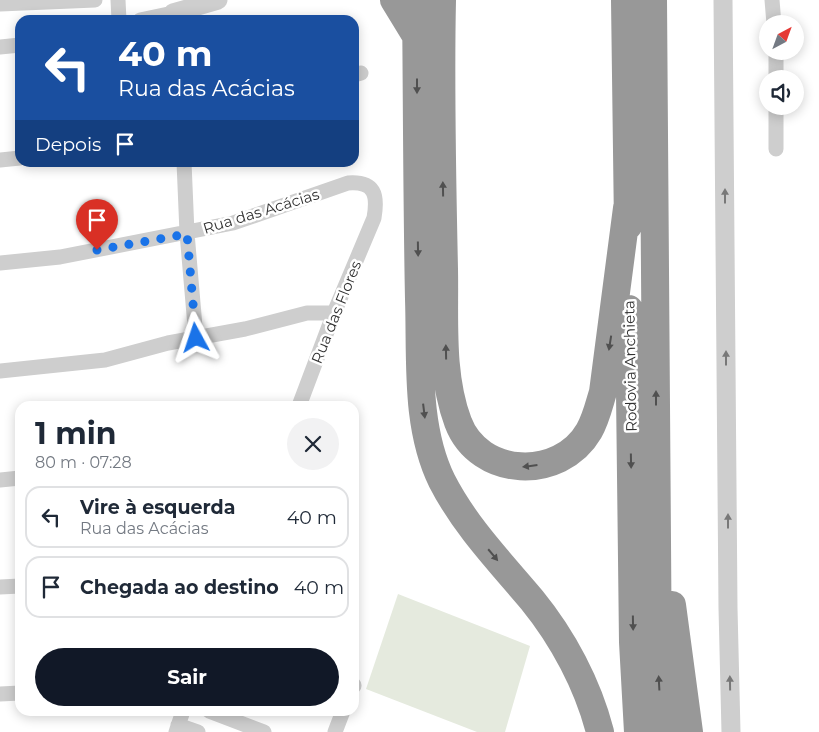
<!DOCTYPE html>
<html lang="pt">
<meta charset="utf-8">
<style>
body{margin:0;font-family:Montserrat,sans-serif;background:#f2f2f3;color:#1f2937;height:100vh;display:flex;flex-direction:column;font-size:19px;white-space:nowrap}
*{box-sizing:border-box;margin:0}
p{font-size:16px;color:#747a83}
.icon{flex:none;width:28px;height:28px;fill:none;stroke:currentColor;stroke-width:2;stroke-linecap:round;stroke-linejoin:round}
.map{position:relative;flex:1;overflow:hidden}
.details{position:absolute;left:15px;top:401px;width:344px;height:315px;display:flex;flex-direction:column;background:#fff;border-radius:15px;box-shadow:0 2px 12px #0003}
.details>*{flex:none}
.top-card{position:absolute;left:15px;top:15px;width:344px;height:152px;border-radius:15px;box-shadow:0 2px 12px #0003;background:#1a4fa0;color:#fff;overflow:hidden}
.needle{width:32px;rotate:41deg}
.tools{position:absolute;left:759px;top:15px;display:grid;gap:10px}
.tools a{display:grid;place-items:center;width:45px;height:45px;border-radius:50%;background:#fff;box-shadow:0 2px 12px #0003;font-size:25px}
.pin{position:absolute;display:grid;place-items:center;width:42px;height:42px;color:#fff;margin:-51px -21px;border-radius:50% 50% 50% 0;rotate:-45deg;box-shadow:0 0 5px #0007}
.pin .icon{rotate:45deg}
.me{position:absolute;width:55px;margin:-28px;rotate:355deg;stroke-linejoin:round;filter:drop-shadow(0 0 4px #0008)}
.turn{display:flex;align-items:center;gap:18px;height:105px;padding:0 20px;font-size:22px}
.turn .icon{width:65px;height:65px;stroke-width:2.5}
.turn b{display:block;font-size:35px;line-height:42px}
.then{display:flex;align-items:center;height:48px;padding:0 20px;background:#0003;gap:10px;font-size:19px}
.round{display:grid;place-items:center;flex:none;width:52px;height:52px;border-radius:26px;background:#f2f2f3}
.headline{display:flex;align-items:center;justify-content:space-between;height:85px;padding:0 20px}
h1{font-size:30px;font-weight:700;line-height:38px}
.cta{display:flex;gap:10px;margin-top:auto;padding:10px 20px}
.cta a{flex:1;height:58px;border-radius:30px;background:#111827;color:#fff;font-size:20px;font-weight:700;line-height:58px;text-align:center}
ul{padding:0;list-style:none}
li{display:flex;align-items:center;gap:15px;height:62px;margin:0 10px 8px;padding:0 10px;border:2px solid #e0e1e3;border-radius:15px}
li div{flex:1}
li b{display:block;font-size:19px}
li em{font-style:normal}
.map>svg:first-child{display:block}
</style>
<div class="map">
<svg width="819" height="732" viewBox="0 0 819 732">
<rect width="100%" height="100%" fill="#fff"/>
<!-- green -->
<path fill="#e5eade" d="M398 594 530 646 505 732H477L366 689Z"/>
<g fill="none" stroke-linecap="round" stroke-linejoin="round">
<!-- minor -->
<path stroke="#cecece" stroke-width="15" d="M118 0 119 20
M772 0 774 24
M0 4 95 0
M140 20 173 13 174 20
M0 47 20 45
M776 51V79
M354 75 361 73
M776 106V149
M0 160 20 158
M184 162 187 233 196 338
M0 263 60 257 233 223 348 183C375 181 378 195 374 218L334 313 299 406
M0 371 105 360 168 343 245 329 307 313H334
M0 480 20 478
M0 587 20 586
M354 686V685
M0 694 20 693
M209 711 264 732
M178 725 198 732
M176 732 183 711
M335 732 343 711"/>
<!-- tertiary -->
<path stroke="#cecece" stroke-width="19" d="M723 0 728 608 731 732
M173 13 218 0"/>
<!-- motorway -->
<path stroke="#989898" stroke-width="28" d="M394 0 416 36
M416 0C417 100 417 200 419 299 421 359 415 426 442 481 465 526 500 562 532 600 563 638 588 685 600 732
M442 0C440 89 442 179 444 269 445 319 440 374 458 422 479 478 560 481 589 431 596 419 599 405 603 392L627 208
M625 0 628 226
M653 0 658 677 662 732
M629 309 633 642 638 732
M672 605 689 732"/>
</g>
<!-- one-way arrows -->
<defs><path id="oneway-solid" d="M-6-.8H1V-3.2L6.5 0L1 3.2V.8H-6Z" transform="scale(1.25)"/></defs>
<g fill="#505050">
<use href="#oneway-solid" transform="translate(417 86) rotate(90)"/>
<use href="#oneway-solid" transform="translate(443 189) rotate(-91)"/>
<use href="#oneway-solid" transform="translate(418 249) rotate(89)"/>
<use href="#oneway-solid" transform="translate(610 343) rotate(99)"/>
<use href="#oneway-solid" transform="translate(446 352) rotate(-91)"/>
<use href="#oneway-solid" transform="translate(656 398) rotate(-90)"/>
<use href="#oneway-solid" transform="translate(424 411) rotate(83)"/>
<use href="#oneway-solid" transform="translate(631 461) rotate(89)"/>
<use href="#oneway-solid" transform="translate(530 466) rotate(173)"/>
<use href="#oneway-solid" transform="translate(493 555) rotate(50)"/>
<use href="#oneway-solid" transform="translate(633 623) rotate(89)"/>
<use href="#oneway-solid" transform="translate(659 683) rotate(-93)"/>
</g>
<g fill="#787878">
<use href="#oneway-solid" transform="translate(725 196) rotate(-90)"/>
<use href="#oneway-solid" transform="translate(726 358) rotate(-90)"/>
<use href="#oneway-solid" transform="translate(728 521) rotate(-90)"/>
<use href="#oneway-solid" transform="translate(730 683) rotate(-91)"/>
</g>
<g fill="none" stroke-linecap="round" stroke-linejoin="round">
<!-- route -->
<path stroke="#1a73e8" stroke-width="9" stroke-dasharray="0 16.2" d="M97 250 187 234 196 338"/>
</g>
<g text-anchor="middle" dominant-baseline="central" stroke-width="5" stroke-linejoin="round" paint-order="stroke">
<!-- street labels -->
<g font-size="15" fill="#313131" stroke="#fff">
<text transform="translate(261 211) rotate(-17)">Rua das Acácias</text>
<text transform="translate(336 312) rotate(-68)">Rua das Flores</text>
<text transform="translate(630 366) rotate(-91)">Rodovia Anchieta</text>
</g>
</g>
</svg>
<div class="tools">
<a><svg class="needle" viewBox="-14 -14 28 28"><path d="M0-13l5 13h-10z" fill="#e53935"/><path d="M0 13l5-13h-10z" fill="#747a83"/></svg></a>
<a><svg class="icon" aria-label="sound" viewBox="0 0 24 24"><path d="M4 9h4l5-4v14l-5-4H4zM17 9q2 3 0 6"/></svg></a>
</div>
<div class="pin" style="left:97px;top:250px;background:#d93025"><svg class="icon" aria-label="arrive" viewBox="0 0 24 24"><path d="M6 21V4h12l-3 4 3 4H6"/></svg></div>
<svg class="me" style="left:196px;top:338px" viewBox="-20 -20 40 40"><path d="M0-17L14 15 0 8-14 15z" fill="#1a73e8" stroke="#fff" stroke-width="4"/></svg>
<div class="top-card">
<div class="turn"><svg class="icon" aria-label="left" viewBox="0 0 24 24"><path d="M17 20v-9H6M10 6l-5 5 5 5"/></svg><div><b>40 m</b>Rua das Acácias</div></div>
<div class="then">Depois<svg class="icon" aria-label="arrive" viewBox="0 0 24 24"><path d="M6 21V4h12l-3 4 3 4H6"/></svg></div>
</div>
<section class="details">
<div class="headline"><div><h1>1 min</h1><p>80 m · 07:28</p></div><a class="round"><svg class="icon" aria-label="close" viewBox="0 0 24 24"><path d="M6 6l12 12M18 6L6 18"/></svg></a></div>
<ul>
<li><svg class="icon" aria-label="left" viewBox="0 0 24 24"><path d="M17 20v-9H6M10 6l-5 5 5 5"/></svg><div><b>Vire à esquerda</b><p>Rua das Acácias</p></div><em>40 m</em></li>
<li><svg class="icon" aria-label="arrive" viewBox="0 0 24 24"><path d="M6 21V4h12l-3 4 3 4H6"/></svg><div><b>Chegada ao destino</b></div><em>40 m</em></li>
</ul>
<div class="cta"><a>Sair</a></div>
</section>
</div>
